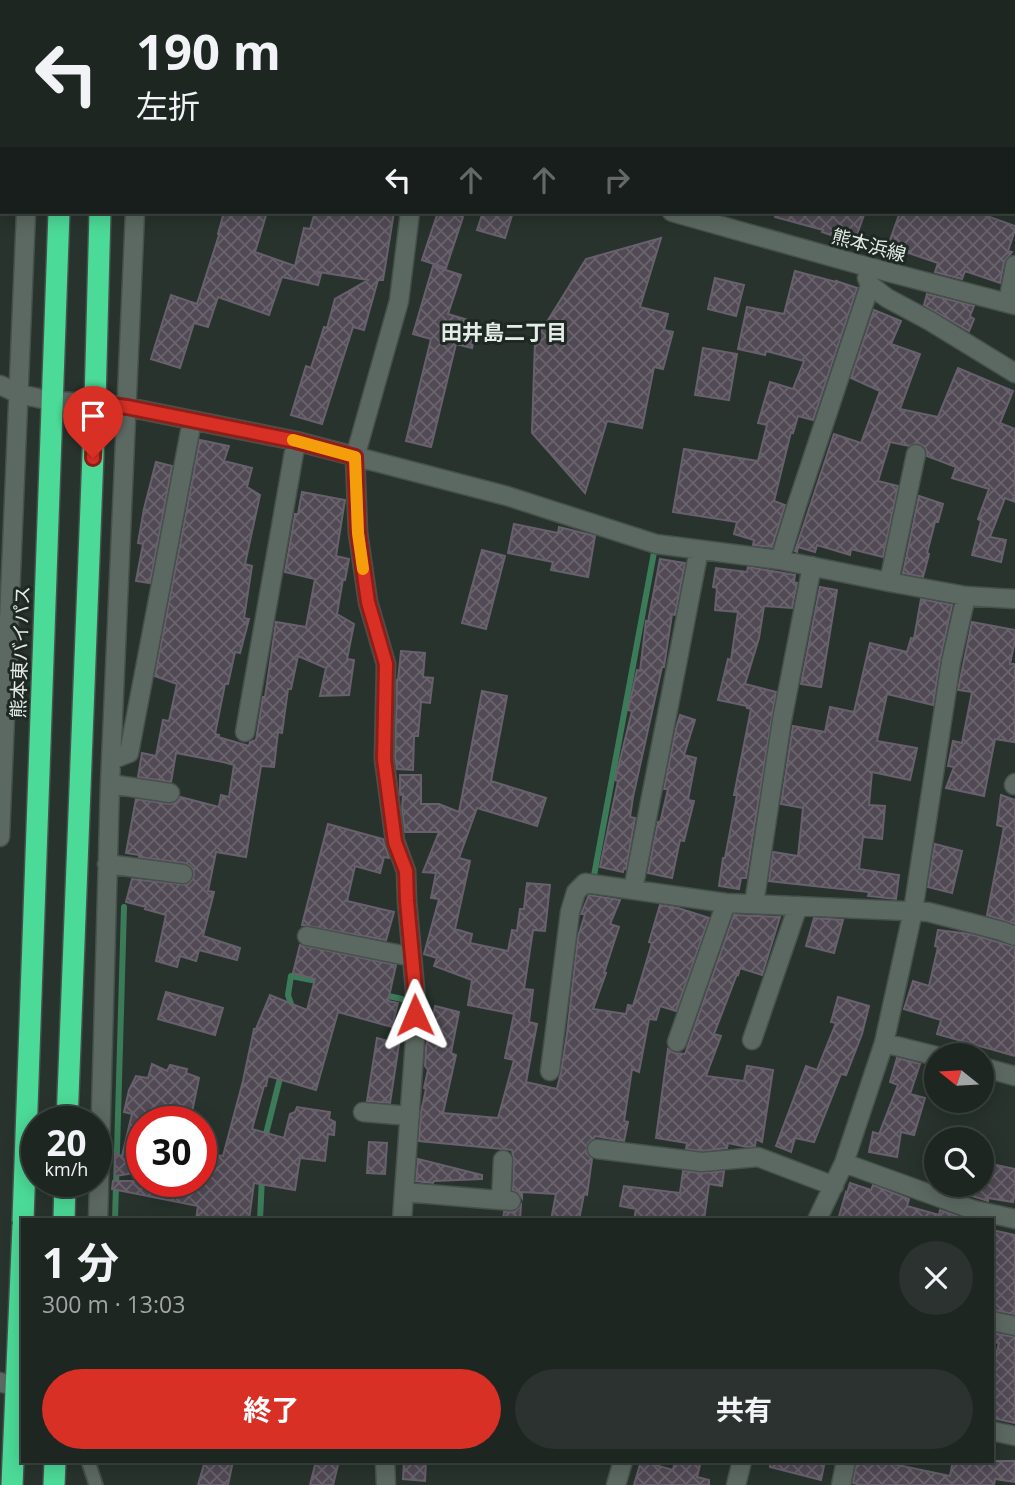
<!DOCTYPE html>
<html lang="ja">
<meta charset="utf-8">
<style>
body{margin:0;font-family:"Open Sans","Noto Sans JP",sans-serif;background:#2b322f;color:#f1f3f6;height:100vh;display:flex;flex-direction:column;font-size:26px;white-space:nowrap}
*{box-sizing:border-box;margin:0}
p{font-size:23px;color:#a1a5a5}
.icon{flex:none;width:38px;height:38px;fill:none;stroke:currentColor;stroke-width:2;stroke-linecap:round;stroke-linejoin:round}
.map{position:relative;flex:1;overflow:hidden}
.details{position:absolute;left:21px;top:1218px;width:973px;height:245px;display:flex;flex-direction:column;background:#1e2622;border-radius:0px;box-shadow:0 4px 18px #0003,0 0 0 2px #3c4340}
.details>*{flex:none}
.hud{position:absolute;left:0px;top:0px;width:1015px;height:214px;box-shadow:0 4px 18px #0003,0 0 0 2px #3c4340;background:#1e2622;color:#f1f3f6;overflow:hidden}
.needle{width:46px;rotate:288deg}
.tools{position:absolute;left:924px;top:1043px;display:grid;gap:14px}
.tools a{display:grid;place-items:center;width:70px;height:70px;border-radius:50%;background:#1e2622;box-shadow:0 4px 18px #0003,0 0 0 2px #3c4340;font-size:35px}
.speed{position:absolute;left:21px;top:1106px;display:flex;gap:14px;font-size:35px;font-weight:700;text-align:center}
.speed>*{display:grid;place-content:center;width:91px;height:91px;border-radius:50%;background:#1e2622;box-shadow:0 4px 18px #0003,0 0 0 2px #3c4340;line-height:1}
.speed small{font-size:18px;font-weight:400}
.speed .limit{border:10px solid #d22;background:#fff;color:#111}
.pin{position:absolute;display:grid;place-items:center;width:60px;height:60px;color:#fff;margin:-72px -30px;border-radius:50% 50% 50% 0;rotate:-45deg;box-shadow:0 0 7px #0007}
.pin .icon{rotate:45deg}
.me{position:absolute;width:77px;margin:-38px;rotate:359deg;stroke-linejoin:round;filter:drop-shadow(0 0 5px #0008)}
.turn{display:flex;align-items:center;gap:24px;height:147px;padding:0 21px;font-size:32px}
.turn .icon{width:91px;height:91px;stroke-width:2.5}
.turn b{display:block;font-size:49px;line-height:60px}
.lanes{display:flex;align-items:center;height:66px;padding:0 21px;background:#0003;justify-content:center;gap:35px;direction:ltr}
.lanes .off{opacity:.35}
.round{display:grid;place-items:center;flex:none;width:74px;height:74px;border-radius:37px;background:#2b322f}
.overview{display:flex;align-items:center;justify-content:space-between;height:119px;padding:0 21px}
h1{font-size:42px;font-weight:700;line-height:52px}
.primary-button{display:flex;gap:14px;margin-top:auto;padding:14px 21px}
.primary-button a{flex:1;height:80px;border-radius:42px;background:#d93025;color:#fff;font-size:28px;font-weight:700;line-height:80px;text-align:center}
.primary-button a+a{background:#2b322f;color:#f1f3f6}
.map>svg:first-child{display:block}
</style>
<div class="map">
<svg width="1015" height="1485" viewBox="0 0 1015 1485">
<defs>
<pattern id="building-cross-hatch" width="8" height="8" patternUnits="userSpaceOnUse" patternTransform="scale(1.75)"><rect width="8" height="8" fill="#514a55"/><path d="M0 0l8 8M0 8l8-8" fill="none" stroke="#6a646d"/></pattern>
</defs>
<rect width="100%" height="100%" fill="#28332d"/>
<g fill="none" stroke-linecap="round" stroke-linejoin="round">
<!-- stream -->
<path stroke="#3c7b5a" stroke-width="6" d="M593 881 655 547
M384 995 402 999
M293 1010 288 995 291 976 322 982
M265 1138 281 1074
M115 1220 124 907
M260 1220 262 1177"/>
</g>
<!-- building -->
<path fill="url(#building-cross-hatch)" stroke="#68616d" stroke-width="2" d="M224 212H267L255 252 295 266 304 228 310 229 315 212H394L383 280H378L364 330 353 327 322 424 291 415 306 366 311 368 324 327 327 328 335 299 368 280 313 271 321 274 318 285 282 277 269 315 218 297 208 327 194 323 180 368 151 359 171 295 197 304 219 235 218 234Z
M438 212H449L463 217 446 268 422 260Z
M483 212H513L505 238 477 230Z
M776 212H865L854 243 822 232 823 230 775 217Z
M900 212H976L1015 226V230L1008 251 1012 252 1004 262 1000 283 965 271 962 279 935 272 938 263 888 246Z
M661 238 640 307 668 314 664 330 673 332 663 369 654 367 642 428 607 421 585 493 532 433 535 341 586 259Z
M433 266 461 275 448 314 478 323 472 348 456 344 431 447 406 441 431 339 413 334Z
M795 271 836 282V281L857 288 813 420 798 416 793 433 791 432 774 501 785 505 772 547 753 545 754 540 734 534 737 522 673 512 684 449 758 461 767 425 758 423 770 382 793 389 804 361 766 351 765 355 738 349 747 307 784 314Z
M715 278 744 285 736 316 708 309Z
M927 294 974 306 970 316 974 319 969 331 924 305Z
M874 310 901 321 891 344 920 354 900 409 938 417 958 368 1013 391 1000 423 1015 429V502L1005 498 990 537 1006 540 1001 562 972 555 981 521 978 519 989 489 952 478 956 467 927 456V451L924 446 918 443 909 446 890 442 878 481 898 486 883 557 851 549 850 555 817 545 815 552 798 547 797 552 795 551 834 434 861 443 880 391 851 378Z
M703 348 737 354 729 400 695 395Z
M200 440 229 446 224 461 252 468 247 487 260 495 245 564 252 566 244 618 249 619 240 653 235 652 228 684H225L215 734 219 735 218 737 249 746 250 742 256 740 263 697H265L276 622 306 627 315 579 285 572 295 515V514H298L302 492 345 500 336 556 349 559 345 580 343 579 337 614 354 624 347 659 354 660 349 695 320 696 326 668 298 656 291 689H288L282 733 278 732 274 767 261 766 246 857 216 852 208 891 214 892 203 936 240 948 237 960 199 950 196 961 180 956 177 967 156 961 166 915 145 909 146 907 126 902 132 879 187 885 192 880 194 875 193 869 189 865 184 863 139 857V855L126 853 136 799 169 804 175 803 180 797 219 807 221 795 229 797 234 765 223 762 176 753 171 782 138 777 142 753 156 756 163 720 169 721 177 684 155 676Z
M156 462 172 466 150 583 136 581 143 544 138 543 144 509Z
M919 496 943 504 938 522H935L927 553 929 554 923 577 903 573Z
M514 524 558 533 559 527 595 536 588 577 551 570 553 562 508 553Z
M482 550 505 556 486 629 462 623Z
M660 559 685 563 675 615 672 614 664 667H662L633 797 630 817 635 818 626 869 624 868 623 872 600 867 618 781 615 780 632 711 628 710 637 670 640 671 646 621 648 622Z
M748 567 795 575 794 582 797 583 792 608 764 606 759 638 745 684 776 692 746 878H741L739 889 719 886 723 858H725L737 795H734L751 709 747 708V706L718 700 728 659 731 660 738 612 715 610 717 588 713 587 716 568 747 572Z
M820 587 837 590 821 687 801 684Z
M921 599 952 605 940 660 933 705 887 694 877 741 917 748 910 780 872 772 869 805 885 806 882 839 863 837 859 869 899 875 896 899 868 896 869 892 769 881 773 852 798 856 803 808 781 804 793 726 825 732 830 707 854 712 870 643 907 652 911 638 914 639Z
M972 622 1015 630V640L1010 664H1015V730L1014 742 995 739 984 796 946 788 954 767 948 766 953 741 962 743 972 692 958 690Z
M401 651 425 653 423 677 433 678 430 703 421 702 418 736H414L413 770 397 769 395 758 397 680H398Z
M482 691 507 696 491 781 546 798 537 826 477 808 459 858 470 861 455 929 472 934 470 943 508 951 512 930 517 931 520 909H524L527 883 550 885 545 931 533 930 524 989 533 990 529 1022 537 1024 526 1082 557 1089 561 1072 567 1034 578 937 585 914H581L589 895 620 900 610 924 619 927 604 973H606L593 1009 626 1014 628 1005 633 1006 652 943 649 942 660 905 678 908 709 918 676 1011 660 1006 656 1020 649 1019 639 1072 632 1069 624 1121 628 1122 624 1141 595 1136 594 1138 588 1143 586 1153 592 1159 587 1195 584 1194 579 1220H551L556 1194 522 1192V1198L518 1192 513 1190 514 1161 512 1150 419 1141 421 1112 426 1089 424 1088 428 1070 425 1066 426 1047 435 1006 459 1012 451 1053 456 1055 443 1113 498 1118 514 1060 505 1058 514 1014 468 1005 472 980 434 966 437 958 424 954 439 899 431 898 436 873 423 872 439 832H405L402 811 403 794 400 795V775H421V804H439L459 812Z
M680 715 695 720 684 755 696 758 688 800 694 801 684 841 680 840 672 878 648 873 658 822 660 823 668 789H664L676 729Z
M1001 795 1015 800V924L987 915 1004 827 997 825Z
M328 824 383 839 389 858 384 857 380 873 355 866 347 901 394 912 386 940 302 925Z
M935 844 962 851 952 893 928 887Z
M734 915 780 917 762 975 740 968 738 975 737 974 714 1034 721 1036 706 1076 744 1081 747 1066 773 1070 762 1142 756 1139 755 1146 747 1147 728 1143 727 1148 702 1151 686 1149 687 1143 656 1138 668 1049 674 1053 685 1054Z
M814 918 843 920 834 953 806 946Z
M938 930 970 934 1015 947V1056L937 1034 941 1020 904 1009 913 981 929 986 938 947 935 946Z
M300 945 396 965 388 1001 398 1003 392 1027 338 1012 316 1090 268 1076 266 1086H264L252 1129 284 1138 290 1114 295 1112 297 1107 330 1112 329 1119 335 1122 334 1135 328 1134 325 1161 300 1158 295 1190 254 1183 249 1220H196L198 1206 112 1189 113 1181H201L205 1154 223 1156 243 1081 254 1029H256L270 995 307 1010 315 979 293 973Z
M166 992 223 1008 215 1035 158 1019Z
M838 997 869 1006 862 1034 846 1075 841 1074 814 1142 795 1138 791 1152 776 1146 806 1066 817 1070 836 1023 831 1022Z
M377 1038 399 1044 390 1103 367 1101Z
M897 1058 920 1064 910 1094 925 1098 914 1135 901 1132 897 1157 869 1152 873 1132 879 1134 898 1085 890 1082Z
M152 1064 167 1071 170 1065 187 1069 186 1073 199 1078 190 1122H142V1172L115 1176V1154L122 1156 132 1114 124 1112 129 1090 136 1076 148 1078Z
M369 1142 387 1143 385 1174 367 1173Z
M418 1159 482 1175V1179L434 1181 433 1183 416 1181Z
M982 1162 1015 1169V1193L1013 1202 988 1198V1201L946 1188 947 1185H982Z
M683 1171 703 1173 724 1171 722 1186 709 1184 704 1220H634L636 1209 620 1206 624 1186 680 1193Z
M850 1183 871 1190 873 1185 909 1199 907 1206 939 1215 940 1210 968 1220H838L846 1192 847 1193Z
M521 1205 520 1220H503L504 1212H515Z
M992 1230 1015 1235V1314L992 1310Z
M992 1333 1015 1337V1423L992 1418V1370L999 1343 992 1342Z
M205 1461H233L228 1485H198Z
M316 1461H339L333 1485H310Z
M404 1461H426L425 1481 403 1479Z
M641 1461 673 1470 675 1461H701L697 1477 709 1480V1485H634Z
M770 1461H825L821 1480 770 1467Z
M857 1461H879L950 1476 953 1461H1015V1482L995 1479 994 1485H861L853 1483Z"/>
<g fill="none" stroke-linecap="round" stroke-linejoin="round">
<!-- lane casing -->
<g stroke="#47514c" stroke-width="16">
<path id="lane" d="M88 1461 96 1485"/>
</g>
<!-- street casing -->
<g stroke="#47514c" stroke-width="21">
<path id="street" d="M145 0V2
M997 0 1003 2
M28 2V0
M452 2 453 0
M0 23 2 21
M0 46 2 47
M1013 122H1015
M867 278 870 285 887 298 930 321 1015 373
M1008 303 1015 265
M0 385 19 394 52 401 95 403 127 407 296 441 507 496 656 544 780 560 889 582 966 596 1015 599
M780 560 796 508 870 285
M889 582 916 454
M245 732 296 441
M111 760 129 753 192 421
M110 784 170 793
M1014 785 1015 783
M0 837 26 212
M107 864 183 874
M633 890 699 550
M754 904 782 720 812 566
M307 936 412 957
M752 1040 798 906
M677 1042 726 903
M884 1043 936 1056
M982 1067 1015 1076
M550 1071 570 912 576 892 585 883 726 903 928 912 1002 931 1015 936
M363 1112 410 1116
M597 1149 702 1162 758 1157 834 1186
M844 1163 974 1210 1015 1219
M404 1192 511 1201
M501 1200 503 1160
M98 1220 110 784 135 212
M402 1220 415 1040V989L407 901 406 871 395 841 384 759 386 664 368 602 358 533 355 457 399 301 410 212
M817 1220 844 1163 884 1043 913 911 951 662 966 596
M992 1321 1015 1326
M0 1382 17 1387
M992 1431 1015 1436
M385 1461 386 1485
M616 1485 623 1461
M736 1485 742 1461
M841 1485 846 1461"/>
</g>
<!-- secondary casing -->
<g stroke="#47514c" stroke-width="21">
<path id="secondary" d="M0 36H2
M672 212 861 265 1015 305"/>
</g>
<!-- highway casing -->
<g stroke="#47514c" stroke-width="24">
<path id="highway" d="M66 2V0
M108 2V0
M67 1122 95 403 100 212
M23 1220 59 212
M64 1220 65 1181
M12 1485 23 1226
M54 1485 55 1461"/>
</g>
<!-- lane -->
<use href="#lane" stroke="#5c6962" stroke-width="12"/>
<!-- street -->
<use href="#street" stroke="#5c6962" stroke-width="18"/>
<!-- secondary -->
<use href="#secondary" stroke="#5c6962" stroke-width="18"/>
<!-- highway -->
<use href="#highway" stroke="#4cda98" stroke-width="21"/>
</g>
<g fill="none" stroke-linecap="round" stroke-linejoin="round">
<!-- route casing -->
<g stroke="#8d1f18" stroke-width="18">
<path id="route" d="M93 458 95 403 127 407 296 441 355 457 358 533 368 602 386 664 384 759 395 842 406 871 407 901 415 989V1015"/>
</g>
<!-- route -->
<use href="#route" stroke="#d93025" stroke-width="12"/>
<!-- slow -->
<path stroke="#f59e0b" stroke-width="12" d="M293 440 355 457 358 533 363 569"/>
</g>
<g text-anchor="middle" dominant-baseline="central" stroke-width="6" stroke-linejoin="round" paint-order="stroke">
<!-- street labels -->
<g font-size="19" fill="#e5ece7" stroke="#1e2923">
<text transform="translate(869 245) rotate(15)">熊本浜線</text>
<text transform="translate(20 652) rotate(-88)">熊本東バイパス</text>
</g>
<!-- neighbourhood labels -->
<g font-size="21" font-weight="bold" fill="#e5ece7" stroke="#1e2923">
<text x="504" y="332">田井島二丁目</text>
</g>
</g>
</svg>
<div class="tools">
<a><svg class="needle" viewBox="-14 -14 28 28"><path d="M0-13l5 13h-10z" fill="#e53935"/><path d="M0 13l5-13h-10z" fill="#a1a5a5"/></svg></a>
<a><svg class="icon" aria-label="search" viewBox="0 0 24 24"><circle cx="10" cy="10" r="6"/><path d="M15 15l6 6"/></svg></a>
</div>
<div class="speed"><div>20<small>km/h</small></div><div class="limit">30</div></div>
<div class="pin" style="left:93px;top:458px;background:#d93025"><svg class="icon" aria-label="arrive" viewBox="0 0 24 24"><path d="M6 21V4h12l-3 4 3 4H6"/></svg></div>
<svg class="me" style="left:415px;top:1015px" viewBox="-20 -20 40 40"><path d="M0-17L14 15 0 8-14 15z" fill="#d93025" stroke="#fff" stroke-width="4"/></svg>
<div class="hud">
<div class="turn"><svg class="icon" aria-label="left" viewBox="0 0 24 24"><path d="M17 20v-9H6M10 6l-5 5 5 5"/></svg><div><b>190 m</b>左折</div></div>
<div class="lanes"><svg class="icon" aria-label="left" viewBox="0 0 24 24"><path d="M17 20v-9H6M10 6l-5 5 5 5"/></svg><svg class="icon off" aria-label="ahead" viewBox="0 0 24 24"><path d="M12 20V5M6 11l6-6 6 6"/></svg><svg class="icon off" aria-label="ahead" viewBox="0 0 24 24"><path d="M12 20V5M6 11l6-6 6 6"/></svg><svg class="icon off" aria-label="right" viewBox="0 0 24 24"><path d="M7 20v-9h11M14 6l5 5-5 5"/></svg></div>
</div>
<section class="details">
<div class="overview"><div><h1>1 分</h1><p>300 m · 13:03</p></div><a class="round"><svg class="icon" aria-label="close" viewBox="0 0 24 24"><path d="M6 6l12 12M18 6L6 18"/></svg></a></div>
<div class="primary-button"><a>終了</a><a>共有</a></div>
</section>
</div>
